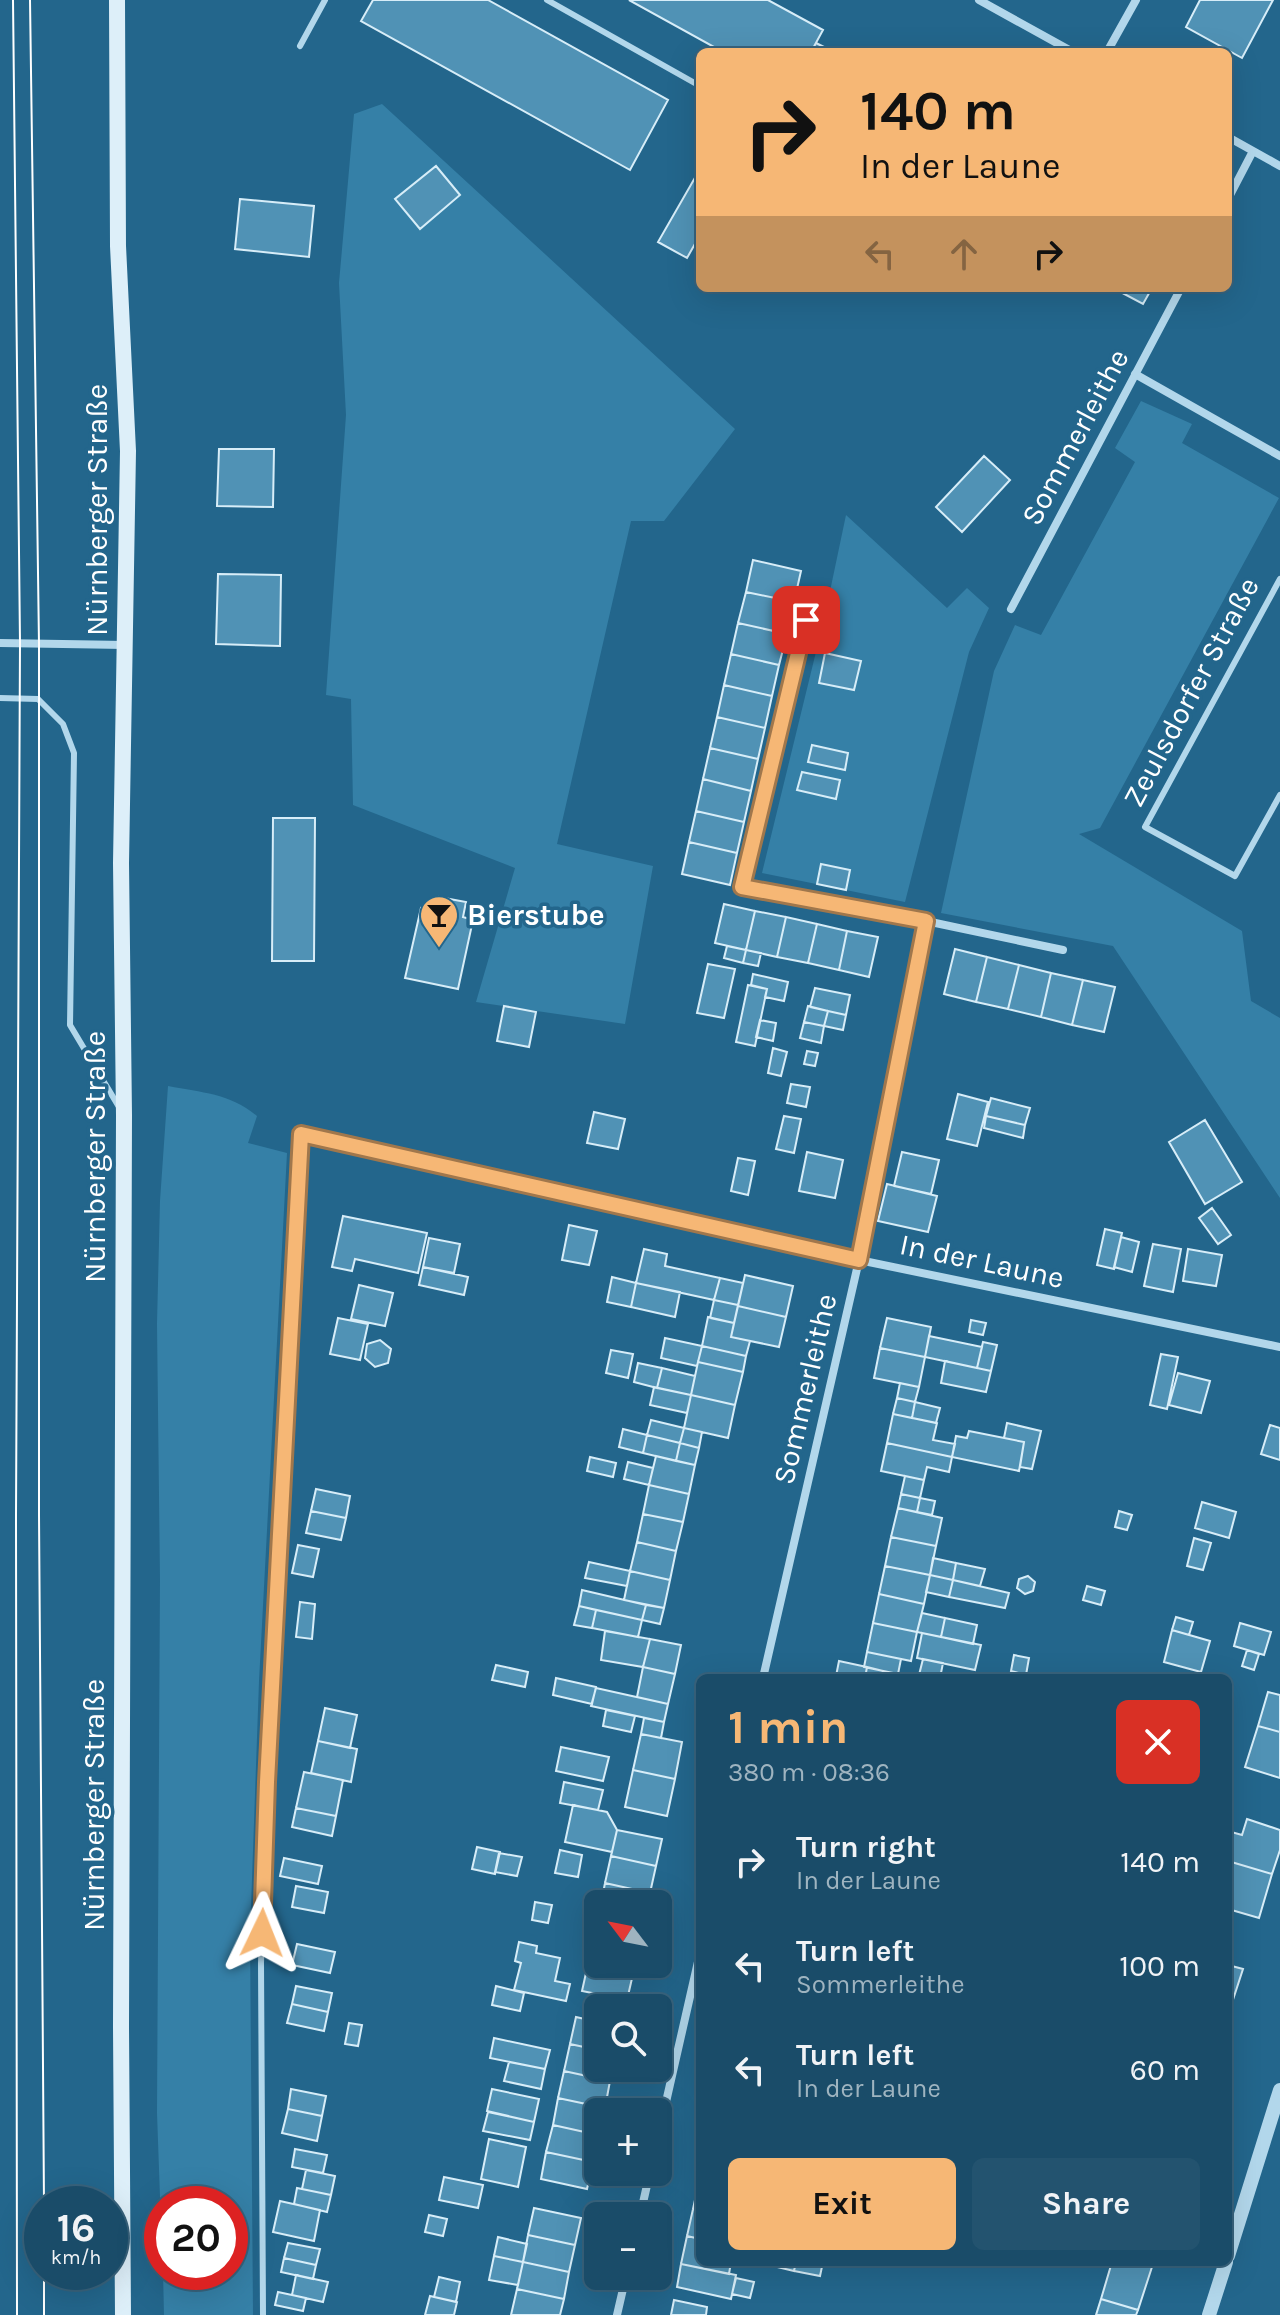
<!DOCTYPE html>
<meta charset="utf-8">
<style>
body{margin:0;font-family:Karla,sans-serif;background:#23536f;color:#f1f3f6;height:100vh;display:flex;flex-direction:column;font-size:30px;white-space:nowrap}
*{box-sizing:border-box;margin:0}
p{font-size:26px;color:#9fb4c0}
.icon{flex:none;width:44px;height:44px;fill:none;stroke:currentColor;stroke-width:2;stroke-linecap:round;stroke-linejoin:round}
.map{position:relative;flex:1;overflow:hidden}
.sheet{position:absolute;left:696px;top:1674px;width:536px;height:592px;display:flex;flex-direction:column;background:#1a4c69;border-radius:12px;box-shadow:0 8px 32px #0002,0 0 0 2px #38637d}
.sheet>*{flex:none}
.hud{position:absolute;left:696px;top:48px;width:536px;height:244px;border-radius:12px;box-shadow:0 8px 32px #0002,0 0 0 2px #38637d;background:#f6b775;color:#111;overflow:hidden}
.needle{width:52px;rotate:302deg}
.fabs{position:absolute;left:584px;top:1890px;display:grid;gap:16px}
.fabs a{display:grid;place-items:center;width:88px;height:88px;border-radius:12px;background:#1a4c69;box-shadow:0 8px 32px #0002,0 0 0 2px #38637d;font-size:40px}
.speed{position:absolute;left:24px;top:2186px;display:flex;gap:16px;font-size:40px;font-weight:700;text-align:center}
.speed>*{display:grid;place-content:center;width:104px;height:104px;border-radius:50%;background:#1a4c69;box-shadow:0 8px 32px #0002,0 0 0 2px #38637d;line-height:1}
.speed small{font-size:20px;font-weight:400}
.speed .limit{border:12px solid #d22;background:#fff;color:#111}
.pin{position:absolute;display:grid;place-items:center;width:68px;height:68px;color:#fff;margin:-34px;border-radius:16px;box-shadow:0 4px 12px #0006}
.me{position:absolute;width:88px;margin:-44px;rotate:2deg;stroke-linejoin:round;filter:drop-shadow(0 0 6px #0008)}
.turn{display:flex;align-items:center;gap:28px;height:168px;padding:0 32px;font-size:36px}
.turn .icon{width:104px;height:104px;stroke-width:2.5}
.turn b{display:block;font-size:56px;line-height:68px}
.lanes{display:flex;align-items:center;height:76px;padding:0 32px;background:#0003;justify-content:center;gap:40px;direction:ltr}
.lanes .off{opacity:.35}
.round{display:grid;place-items:center;flex:none;width:84px;height:84px;border-radius:12px;background:#23536f}
.summary{display:flex;align-items:center;justify-content:space-between;height:136px;padding:0 32px}
h1{font-size:48px;font-weight:700;line-height:60px;color:#f6b775}
.cta{display:flex;gap:16px;margin-top:auto;padding:16px 32px}
.cta a{flex:1;height:92px;border-radius:12px;background:#f6b775;color:#111;font-size:32px;font-weight:700;line-height:92px;text-align:center}
.cta a+a{background:#23536f;color:#f1f3f6}
ul{padding:0;list-style:none}
li{display:flex;align-items:center;gap:24px;height:104px;padding:0 32px}
li div{flex:1}
li b{display:block;font-size:30px}
li em{font-style:normal}
.map>svg:first-child{display:block}
</style>
<div class="map">
<svg width="1280" height="2315" viewBox="0 0 1280 2315">
<rect width="100%" height="100%" fill="#23668c"/>
<!-- green -->
<path fill="#3580a7" d="M382 104 735 429 664 521H631L557 844 653 866 625 1024 476 1002 515 868 353 805 351 699 326 695 346 415 339 283 354 114Z
M1141 401 1192 424 1182 443 1279 498 1100 828 1079 834 1242 931 1251 1001 1280 1018V1198L1113 946 941 913 994 671 1015 625 1041 635 1135 462 1115 448Z
M846 515 947 608 967 588 989 608 969 652 905 902 762 873 825 615Z
M168 1086C203 1093 229 1093 257 1116L248 1143 287 1153 259 1681 250 1935 253 2315H164L163 2272H230V2204H162V2253L157 2113 160 1580 157 1324 160 1201Z"/>
<!-- building -->
<path fill="#5092b5" stroke="#d7edf8" stroke-width="2" d="M373 0H488L668 100 630 170 361 21Z
M629 0H768L823 30 811 52H723Z
M1200 0H1273L1242 58 1186 27Z
M816 43 834 52H811Z
M436 166 460 195 420 229 395 199Z
M700 169V235L687 258 658 242Z
M240 199 314 206 309 257 235 249Z
M1113 288H1152L1143 304Z
M219 449H274L273 507 217 506Z
M984 456 1010 480 962 532 936 507Z
M753 560 801 571 794 602 746 592Z
M218 574 281 575 280 646 216 644Z
M746 592 794 602 787 634 738 623Z
M738 623 787 634 779 665 731 654Z
M825 653 861 661 854 690 819 683Z
M731 654 779 665 772 696 724 685Z
M724 685 772 696 765 728 717 717Z
M717 717 765 728 758 759 710 748Z
M812 745 848 753 845 770 808 762Z
M710 748 758 759 751 791 703 779Z
M802 772 840 780 836 799 797 790Z
M703 779 751 791 744 822 696 811Z
M696 811 744 822 737 853 689 842Z
M273 818H315L314 961H272Z
M689 842 737 853 730 885 682 874Z
M821 864 850 870 846 890 817 884Z
M439 897 466 902 463 917 473 920 458 989 405 978 421 908 436 911Z
M724 904 755 911 746 950 715 943Z
M755 911 786 917 777 957 746 950Z
M786 917 817 924 808 963 777 957Z
M817 924 847 931 839 970 808 963Z
M847 931 878 937 869 977 839 970Z
M727 946 746 950 743 963 724 958Z
M955 949 987 957 976 1002 944 994Z
M746 950 761 953 758 966 743 963Z
M987 957 1019 965 1008 1009 976 1002Z
M708 964 735 969 724 1018 697 1013Z
M1019 965 1051 973 1041 1017 1008 1009Z
M1051 973 1083 980 1072 1025 1041 1017Z
M753 974 788 982 784 1001 765 997 767 989 751 985Z
M1083 980 1115 987 1104 1032 1072 1025Z
M748 985 767 989 755 1046 736 1042Z
M815 988 850 995 846 1015 810 1007Z
M504 1006 536 1012 529 1047 497 1041Z
M808 1006 828 1011 824 1026 804 1022Z
M828 1011 846 1015 843 1030 824 1026Z
M760 1020 776 1023 773 1041 756 1037Z
M804 1022 824 1026 821 1043 800 1038Z
M773 1048 787 1052 781 1076 768 1073Z
M807 1051 818 1053 815 1066 804 1064Z
M791 1084 810 1087 806 1107 787 1103Z
M958 1094 988 1102 977 1146 947 1139Z
M991 1098 1030 1108 1025 1125 986 1116Z
M594 1112 625 1119 618 1149 587 1143Z
M784 1116 801 1119 794 1153 776 1149Z
M986 1116 1025 1125 1023 1138 984 1128Z
M1205 1120 1242 1182 1205 1204 1169 1142Z
M807 1152 843 1160 835 1198 799 1191Z
M902 1152 939 1160 931 1194 894 1186Z
M738 1158 755 1161 748 1195 731 1191Z
M887 1184 937 1196 928 1232 878 1221Z
M1212 1208 1231 1235 1218 1244 1199 1218Z
M343 1216 427 1233 418 1273 355 1259 352 1271 332 1267Z
M569 1225 597 1231 589 1265 562 1260Z
M1105 1229 1122 1233 1114 1269 1097 1265Z
M1121 1237 1139 1242 1132 1272 1114 1267Z
M429 1238 460 1244 454 1273 423 1267Z
M1153 1244 1181 1249 1173 1292 1144 1286Z
M644 1249 667 1254 665 1266 720 1278 714 1300 636 1283Z
M1188 1249 1222 1255 1216 1286 1183 1281Z
M423 1267 468 1277 464 1295 419 1285Z
M745 1275 793 1286 786 1317 738 1306Z
M612 1277 636 1283 631 1307 607 1302Z
M720 1278 743 1283 738 1305 714 1300Z
M636 1283 680 1292 675 1317 631 1307Z
M359 1285 393 1293 385 1326 351 1319Z
M714 1300 738 1305 734 1323 710 1318Z
M738 1306 786 1317 779 1347 731 1337Z
M708 1317 734 1323 731 1337 750 1341 746 1356 702 1346Z
M338 1318 368 1324 360 1360 330 1354Z
M887 1318 931 1327 925 1357 880 1348Z
M971 1320 986 1323 983 1335 969 1332Z
M929 1336 982 1347 977 1368 925 1357Z
M665 1338 702 1346 697 1366 661 1358Z
M380 1340 391 1349 388 1363 375 1367 365 1358 367 1344Z
M983 1342 997 1345 991 1371 977 1368Z
M702 1346 746 1356 743 1372 698 1362Z
M880 1348 925 1357 919 1387 874 1378Z
M611 1350 633 1354 628 1378 606 1373Z
M1161 1354 1178 1357 1167 1409 1150 1405Z
M945 1361 991 1371 986 1392 941 1383Z
M698 1362 743 1372 735 1405 691 1395Z
M638 1363 662 1368 657 1388 634 1382Z
M662 1368 695 1376 691 1395 657 1388Z
M1178 1373 1210 1381 1201 1413 1169 1405Z
M900 1383 919 1387 915 1402 897 1398Z
M654 1387 691 1395 687 1413 650 1405Z
M691 1395 735 1405 728 1438 684 1428Z
M897 1398 915 1402 912 1418 893 1414Z
M915 1402 940 1408 936 1423 912 1418Z
M893 1414 937 1423 933 1440 955 1444 952 1457 887 1443Z
M651 1420 684 1428 680 1443 647 1435Z
M1007 1423 1041 1431 1032 1469 1020 1467 1024 1442 1004 1438Z
M1270 1425 1280 1428V1460L1261 1454Z
M684 1428 702 1432 699 1448 680 1443Z
M623 1429 647 1435 643 1453 619 1447Z
M969 1431 1024 1442 1019 1471 952 1457 956 1436 967 1438Z
M647 1435 680 1443 676 1461 643 1453Z
M680 1443 699 1448 695 1465 676 1461Z
M887 1443 952 1457 949 1472 927 1467 924 1480 881 1471Z
M656 1456 695 1465 689 1494 649 1485Z
M590 1457 616 1463 613 1477 587 1471Z
M628 1462 653 1468 649 1485 624 1479Z
M905 1476 924 1480 920 1498 901 1494Z
M649 1485 689 1494 683 1522 643 1514Z
M316 1489 350 1496 346 1518 311 1511Z
M901 1494 920 1498 917 1512 898 1508Z
M920 1498 935 1501 932 1515 917 1512Z
M1202 1502 1236 1512 1229 1538 1195 1528Z
M898 1508 942 1518 936 1546 891 1537Z
M311 1511 346 1518 341 1540 306 1533Z
M1119 1511 1132 1515 1127 1530 1115 1527Z
M643 1514 683 1522 676 1551 637 1542Z
M891 1537 936 1546 930 1575 885 1566Z
M1194 1538 1211 1543 1203 1570 1187 1566Z
M637 1542 676 1551 670 1580 630 1571Z
M298 1545 319 1549 313 1577 292 1573Z
M933 1558 956 1563 953 1580 930 1575Z
M589 1562 630 1571 627 1586 585 1578Z
M956 1563 985 1569 980 1586 953 1580Z
M885 1566 930 1575 924 1604 879 1594Z
M630 1571 670 1580 664 1608 624 1600Z
M930 1575 953 1580 949 1597 926 1592Z
M1028 1576 1035 1582 1033 1591 1025 1594 1017 1588 1019 1579Z
M953 1580 1009 1593 1005 1608 949 1597Z
M1087 1586 1105 1591 1101 1605 1083 1600Z
M582 1590 646 1605 642 1620 579 1606Z
M879 1594 924 1604 917 1632 873 1623Z
M300 1602 315 1604 312 1639 296 1637Z
M646 1605 664 1608 660 1624 642 1620Z
M579 1606 596 1610 592 1628 574 1625Z
M596 1610 642 1620 638 1637 592 1628Z
M922 1613 945 1618 941 1637 917 1632Z
M1176 1617 1193 1622 1189 1635 1172 1630Z
M945 1618 977 1625 973 1644 941 1637Z
M873 1623 917 1632 911 1661 867 1652Z
M1240 1623 1271 1632 1264 1655 1234 1646Z
M1172 1630 1210 1641 1201 1672 1164 1662Z
M605 1631 650 1639 643 1667 601 1660Z
M922 1633 981 1645 975 1670 917 1658Z
M650 1639 681 1645 675 1674 643 1667Z
M1247 1650 1259 1654 1254 1670 1242 1666Z
M867 1652 901 1659 898 1674 864 1667Z
M1014 1655 1029 1658 1026 1675 1011 1671Z
M923 1659 943 1663 940 1678 919 1675Z
M839 1661 867 1667 865 1678 836 1676Z
M496 1665 528 1672 525 1687 492 1680Z
M643 1667 675 1674 668 1704 637 1697Z
M867 1667 883 1671 881 1678H865Z
M556 1678 596 1687 592 1704 553 1695Z
M596 1688 668 1704 664 1722 591 1706Z
M1268 1692 1280 1695V1732L1258 1726Z
M325 1708 357 1715 350 1748 318 1741Z
M606 1710 635 1716 631 1732 603 1726Z
M644 1718 664 1722 661 1738 641 1734Z
M1258 1726 1280 1732V1778L1245 1767Z
M641 1734 682 1742 675 1779 633 1770Z
M318 1741 357 1749 351 1782 311 1773Z
M561 1747 609 1757 603 1781 556 1771Z
M633 1770 675 1779 667 1816 625 1807Z
M304 1772 343 1780 336 1816 296 1808Z
M564 1782 603 1790 598 1810 560 1803Z
M573 1805 607 1812 617 1830 612 1852 565 1842Z
M296 1808 336 1816 332 1836 292 1827Z
M1247 1819 1280 1830V1850L1272 1874 1228 1861V1831L1242 1835Z
M617 1830 662 1839 656 1866 611 1856Z
M477 1847 500 1852 495 1874 472 1869Z
M560 1850 582 1855 578 1877 555 1873Z
M499 1853 522 1857 517 1876 495 1872Z
M611 1856 656 1866 650 1893 605 1883Z
M284 1858 322 1866 318 1884 280 1876Z
M1228 1861 1272 1874 1259 1918 1228 1909Z
M605 1883 650 1893 648 1904H601Z
M296 1886 328 1892 324 1913 292 1907Z
M535 1902 552 1905 548 1923 532 1920Z
M594 1937 598 1938V1964H635L633 1974 588 1964Z
M519 1942 537 1946 536 1953 560 1958 555 1981 570 1984 566 2001 514 1990 521 1963 515 1961Z
M297 1944 335 1952 330 1973 292 1965Z
M588 1964 633 1974 627 2000 582 1991Z
M1228 1965 1243 1969 1229 2012H1228Z
M296 1986 332 1993 328 2012 292 2004Z
M496 1986 524 1993 520 2011 492 2005Z
M292 2004 328 2012 324 2031 287 2023Z
M576 2017 598 2022V2050L570 2044Z
M349 2023 362 2025 358 2046 345 2044Z
M494 2038 550 2050 545 2069 490 2058Z
M570 2044 598 2050V2068H613L610 2081 564 2071Z
M509 2062 545 2069 541 2089 504 2081Z
M564 2071 610 2081 605 2108 558 2098Z
M291 2089 326 2096 322 2116 288 2109Z
M492 2089 539 2099 534 2122 487 2111Z
M558 2098 605 2108 604 2112H598V2135L553 2125Z
M288 2109 322 2116 317 2141 282 2133Z
M488 2112 534 2122 530 2140 483 2131Z
M553 2125 598 2135 593 2162 546 2152Z
M489 2139 526 2147 518 2187 481 2179Z
M295 2149 327 2155 323 2173 292 2167Z
M546 2152 593 2162 587 2189 541 2179Z
M306 2170 335 2176 331 2195 302 2189Z
M444 2177 483 2185 478 2208 439 2200Z
M699 2182H700V2210L693 2209Z
M297 2188 331 2195 327 2212 294 2204Z
M280 2201 320 2210 314 2241 273 2232Z
M534 2208 581 2218 575 2245 528 2235Z
M693 2209 700 2210V2239L687 2236Z
M429 2215 447 2219 443 2236 425 2232Z
M528 2235 575 2245 569 2272 523 2262Z
M687 2236 700 2239V2262H731L729 2274 681 2264Z
M498 2237 527 2244 523 2262 494 2256Z
M288 2243 320 2249 316 2265 284 2258Z
M494 2256 523 2262 518 2285 489 2280Z
M284 2258 316 2265 313 2279 281 2272Z
M523 2262 569 2272 564 2299 517 2289Z
M774 2262H796L794 2271 773 2266Z
M796 2262H823L820 2276 794 2271Z
M1112 2262H1137L1152 2267 1138 2310 1101 2299Z
M681 2264 736 2275 731 2299 677 2287Z
M296 2275 328 2282 323 2302 292 2295Z
M439 2277 460 2282 456 2302 434 2297Z
M736 2278 754 2282 750 2298 732 2294Z
M517 2289 564 2299 560 2315H511Z
M278 2292 306 2298 303 2311 275 2305Z
M430 2296 457 2302 454 2315H425Z
M1101 2299 1138 2310 1136 2315H1096Z
M674 2300 707 2307 706 2315H671Z"/>
<g fill="none" stroke-linecap="round" stroke-linejoin="round">
<!-- service -->
<path stroke="#b2d7eb" stroke-width="6" d="M547 0 700 86
M300 46 325 0
M1280 579 1145 827 1235 876 1280 795
M0 698 38 699 63 724 74 753 70 1025 119 1107
M263 2315 261 1963 267 1782 301 1134"/>
<!-- minor -->
<path stroke="#b2d7eb" stroke-width="8" d="M979 0 1073 52
M1107 52 1136 0
M1228 137 1280 166
M1228 199 1253 151
M1135 374 1280 456
M813 591 742 887 926 921 1063 950
M1011 609 1181 288
M0 643 125 645
M301 1134 859 1260 1280 1347
M763 1678 859 1260 926 921
M658 2137 700 1953
M640 2216 650 2172
M617 2315 626 2276"/>
<!-- tertiary -->
<path stroke="#b2d7eb" stroke-width="14" d="M1228 2256 1280 2090
M1209 2315 1226 2262"/>
<!-- secondary -->
<path stroke="#ddeff9" stroke-width="16" d="M117 0 118 246 128 451 121 863 124 1115 121 2027 123 2315"/>
<!-- tram -->
<path stroke="#fff" stroke-width="2" d="M13 0 20 643 16 1517 17 2315
M30 0 39 644V1515L44 2204
M44 2315V2272"/>
</g>
<g fill="none" stroke-linecap="round" stroke-linejoin="round">
<!-- route casing -->
<g stroke="#a0774c" stroke-width="20">
<path id="route" d="M262 1933 267 1782 301 1134 859 1260 926 921 742 887 806 620"/>
</g>
<!-- route -->
<use href="#route" stroke="#f6b775" stroke-width="14"/>
</g>
<!-- icons -->
<defs>
<g id="bar-pin" transform="scale(2)"><path d="M0 17L-7.5 6A9.5 9.5 0 1 1 7.5 6Z" fill="#f6b775" stroke="#23668c"/><path d="M-6-5H6L.8 .8V4.5H3.5V6h-7V4.5H-.8V.8Z" fill="#111"/></g>
</defs>
<g fill-rule="evenodd">
<use href="#bar-pin" x="439" y="915"/>
</g>
<g text-anchor="middle" dominant-baseline="central" stroke-width="7" stroke-linejoin="round" paint-order="stroke">
<!-- street labels -->
<g font-size="30" fill="#fff" stroke="#23668c">
<text transform="translate(1075 437) rotate(-62)">Sommerleithe</text>
<text transform="translate(97 510) rotate(-90)">Nürnberger Straße</text>
<text transform="translate(1191 692) rotate(-62)">Zeulsdorfer Straße</text>
<text transform="translate(95 1157) rotate(-90)">Nürnberger Straße</text>
<text transform="translate(982 1261) rotate(12)">In der Laune</text>
<text transform="translate(805 1389) rotate(-77)">Sommerleithe</text>
<text transform="translate(94 1805) rotate(-90)">Nürnberger Straße</text>
</g>
<!-- poi labels -->
<g font-size="30" font-weight="bold" fill="#fff" stroke="#23668c" text-anchor="start">
<text x="467" y="915">Bierstube</text>
</g>
</g>
</svg>
<div class="fabs">
<a><svg class="needle" viewBox="-14 -14 28 28"><path d="M0-13l5 13h-10z" fill="#e53935"/><path d="M0 13l5-13h-10z" fill="#9fb4c0"/></svg></a>
<a><svg class="icon" aria-label="search" viewBox="0 0 24 24"><circle cx="10" cy="10" r="6"/><path d="M15 15l6 6"/></svg></a>
<a>+</a>
<a>−</a>
</div>
<div class="speed"><div>16<small>km/h</small></div><div class="limit">20</div></div>
<div class="pin" style="left:806px;top:620px;background:#d93025"><svg class="icon" aria-label="arrive" viewBox="0 0 24 24"><path d="M6 21V4h12l-3 4 3 4H6"/></svg></div>
<svg class="me" style="left:262px;top:1933px" viewBox="-20 -20 40 40"><path d="M0-17L14 15 0 8-14 15z" fill="#f6b775" stroke="#fff" stroke-width="4"/></svg>
<div class="hud">
<div class="turn"><svg class="icon" aria-label="right" viewBox="0 0 24 24"><path d="M7 20v-9h11M14 6l5 5-5 5"/></svg><div><b>140 m</b>In der Laune</div></div>
<div class="lanes"><svg class="icon off" aria-label="left" viewBox="0 0 24 24"><path d="M17 20v-9H6M10 6l-5 5 5 5"/></svg><svg class="icon off" aria-label="ahead" viewBox="0 0 24 24"><path d="M12 20V5M6 11l6-6 6 6"/></svg><svg class="icon" aria-label="right" viewBox="0 0 24 24"><path d="M7 20v-9h11M14 6l5 5-5 5"/></svg></div>
</div>
<section class="sheet">
<div class="summary"><div><h1>1 min</h1><p>380 m · 08:36</p></div><a class="round" style="background:#d93025;color:#fff"><svg class="icon" aria-label="close" viewBox="0 0 24 24"><path d="M6 6l12 12M18 6L6 18"/></svg></a></div>
<ul>
<li><svg class="icon" aria-label="right" viewBox="0 0 24 24"><path d="M7 20v-9h11M14 6l5 5-5 5"/></svg><div><b>Turn right</b><p>In der Laune</p></div><em>140 m</em></li>
<li><svg class="icon" aria-label="left" viewBox="0 0 24 24"><path d="M17 20v-9H6M10 6l-5 5 5 5"/></svg><div><b>Turn left</b><p>Sommerleithe</p></div><em>100 m</em></li>
<li><svg class="icon" aria-label="left" viewBox="0 0 24 24"><path d="M17 20v-9H6M10 6l-5 5 5 5"/></svg><div><b>Turn left</b><p>In der Laune</p></div><em>60 m</em></li>
</ul>
<div class="cta"><a>Exit</a><a>Share</a></div>
</section>
</div>
